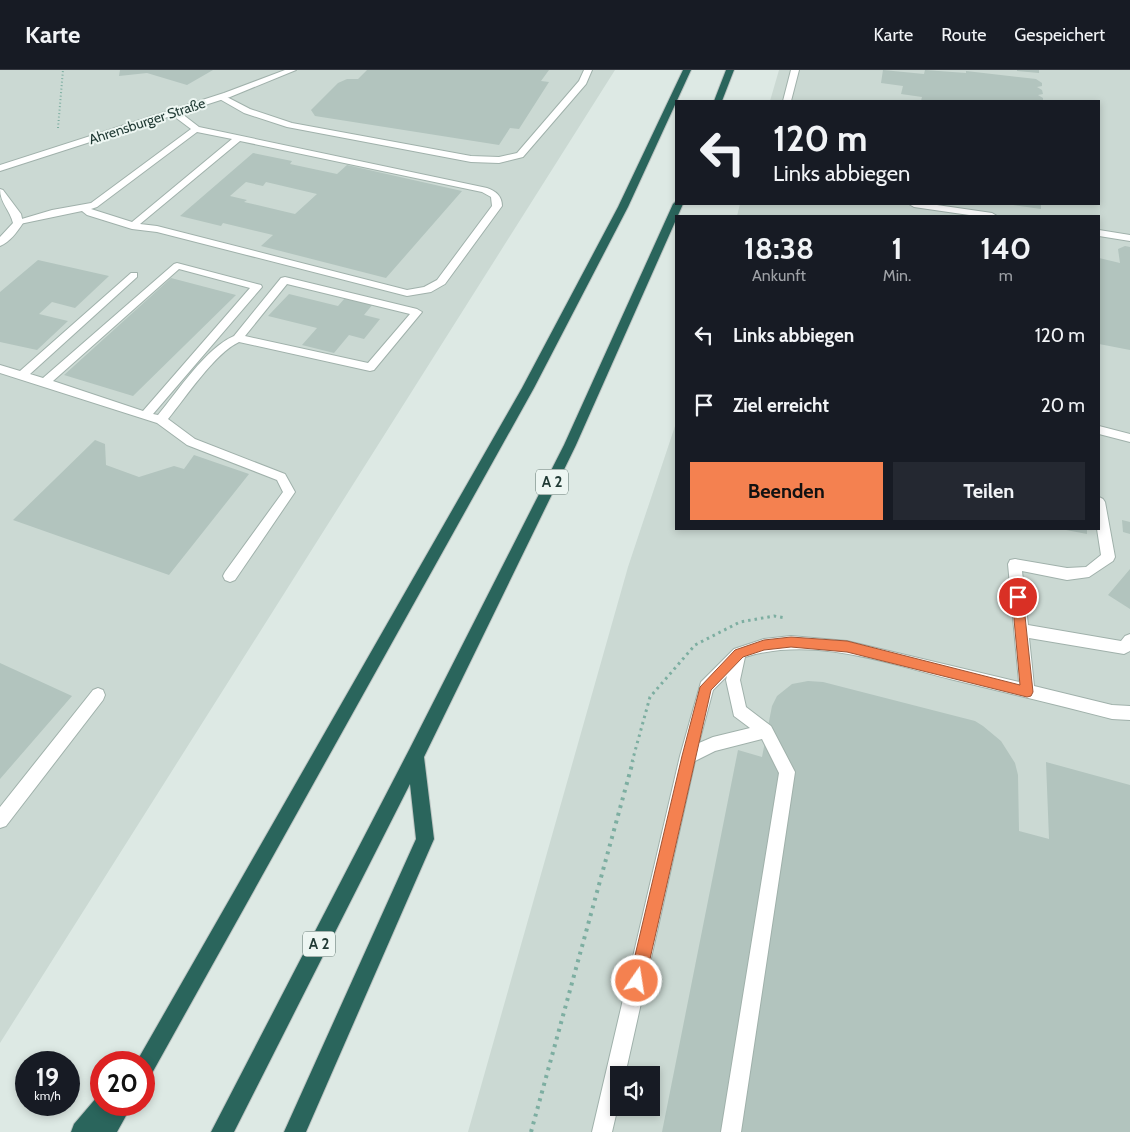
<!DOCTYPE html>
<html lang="de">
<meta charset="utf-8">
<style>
body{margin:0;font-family:Cabin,sans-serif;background:#242831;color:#f1f3f6;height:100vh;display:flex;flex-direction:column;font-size:19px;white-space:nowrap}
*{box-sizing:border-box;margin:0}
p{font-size:16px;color:#9ea1a6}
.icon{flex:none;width:28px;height:28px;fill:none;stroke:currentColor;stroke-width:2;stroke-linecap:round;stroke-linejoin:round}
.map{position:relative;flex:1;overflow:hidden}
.panel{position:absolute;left:675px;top:145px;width:425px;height:315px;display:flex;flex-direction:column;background:#171b24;border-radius:0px;box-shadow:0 2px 8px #0003}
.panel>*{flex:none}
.hud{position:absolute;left:675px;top:30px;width:425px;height:105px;border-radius:0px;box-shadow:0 2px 8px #0003;background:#171b24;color:#f1f3f6;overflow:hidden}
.fabs{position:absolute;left:610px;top:996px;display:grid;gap:10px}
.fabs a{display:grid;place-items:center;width:50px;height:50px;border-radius:0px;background:#171b24;box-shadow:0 2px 8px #0003;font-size:25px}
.speed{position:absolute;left:15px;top:981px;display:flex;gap:10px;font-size:25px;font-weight:700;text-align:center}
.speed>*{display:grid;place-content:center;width:65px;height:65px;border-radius:50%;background:#171b24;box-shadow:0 2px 8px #0003;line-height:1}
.speed small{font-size:12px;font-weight:400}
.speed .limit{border:8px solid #d22;background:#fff;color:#111}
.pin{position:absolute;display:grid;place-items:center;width:42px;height:42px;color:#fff;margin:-21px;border:2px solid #fff;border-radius:50%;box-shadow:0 1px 5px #0007}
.me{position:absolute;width:55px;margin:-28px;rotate:13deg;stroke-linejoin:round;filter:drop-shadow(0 0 4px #0008)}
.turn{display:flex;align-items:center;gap:18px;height:105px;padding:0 15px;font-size:22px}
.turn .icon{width:65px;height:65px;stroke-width:2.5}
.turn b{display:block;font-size:35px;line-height:42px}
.eta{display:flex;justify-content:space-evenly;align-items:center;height:85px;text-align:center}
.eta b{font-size:30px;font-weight:700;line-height:35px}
.button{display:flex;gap:10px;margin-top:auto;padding:10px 15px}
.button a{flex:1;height:58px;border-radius:0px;background:#f48150;color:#111;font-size:20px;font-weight:700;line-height:58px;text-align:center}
.button a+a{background:#242831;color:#f1f3f6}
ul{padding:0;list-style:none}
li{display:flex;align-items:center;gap:15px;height:70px;padding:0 15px}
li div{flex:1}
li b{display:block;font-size:19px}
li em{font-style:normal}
header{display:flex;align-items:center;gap:30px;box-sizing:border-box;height:70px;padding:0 25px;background:#171b24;border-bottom:1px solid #363941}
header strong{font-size:24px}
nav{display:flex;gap:28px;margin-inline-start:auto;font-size:18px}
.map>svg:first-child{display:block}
</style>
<header>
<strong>Karte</strong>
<nav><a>Karte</a><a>Route</a><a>Gespeichert</a></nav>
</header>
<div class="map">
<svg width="1130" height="1062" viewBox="0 0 1130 1062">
<rect width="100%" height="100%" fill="#dde9e4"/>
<!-- built -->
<path fill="#cbd9d3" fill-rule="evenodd" d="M0 0H615L0 973Z
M779 0H1130V1062H468L628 497 676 353V459H1099V146H737L740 134H1099V31H770ZM619 1005H651V1038H619Z"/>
<!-- building -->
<path fill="#b2c4be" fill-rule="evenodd" d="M120 0H213L187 15 147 3 119 6Z
M367 0H549L541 11 549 12 519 59 510 58 499 75 315 46 311 40 338 13 347 9H358Z
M883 0 924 4 925 0 966 3V1L1036 9 1042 13V16L1037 17 1042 20 1043 24 1038 25 1043 28V31H921L922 27 901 24 903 16 881 13Z
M1017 0H1039V3L1017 1Z
M253 83 292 91 290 94 337 104 347 95 462 121 386 208 261 176 273 165 223 153 221 156 180 146ZM246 112 263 116 266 112 317 124 295 144 244 132 247 130 230 126Z
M1013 134H1041V139L1013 135Z
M1125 176 1130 177V280L1099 274V188L1120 193 1118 179Z
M38 190 109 206 75 238 52 232 39 244 68 251 37 280 0 272V222Z
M171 208 236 225 133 326 64 305Z
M289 224 338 236 345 228 373 234 364 245 380 249 364 269 349 265 334 283 302 275 317 258 268 246Z
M95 370 105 374 106 395 139 407 174 396 184 399 194 385 249 404 169 505 13 450Z
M1122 450 1130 452V464L1123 462Z
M1066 459H1087V464L1066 460Z
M1130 499V539L1108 525Z
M0 593 72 626 0 709Z
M808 611 823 612 975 651 983 656 1001 671 1015 693 1018 705 1019 761 1049 769 1046 692 1130 715V1062H662L738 680 762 687 772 636 777 626 792 614Z"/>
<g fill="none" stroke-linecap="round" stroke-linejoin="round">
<!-- lane casing -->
<g stroke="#a0b1ab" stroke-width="2">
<path id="lane" d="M584 0H592L586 14 523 87 499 93 471 92 287 57 244 43 216 27 223 25 250 39 292 53 471 86 499 87 517 83 579 11Z
M791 0H799L791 31H783Z
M171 40H177L199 57 487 118C496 121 502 126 502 136L445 214 431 222 407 226 157 162 132 159 87 145 82 141 15 155V151L52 140 91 133 191 59 171 44ZM197 62 232 69 132 152 91 139 97 137ZM240 71 482 122 491 127 492 136 437 210 424 217 407 220 157 156 140 154Z
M909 134H930L992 143 997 146H976L914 137Z
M1099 160 1130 165V171L1099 166Z
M177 193 261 215 262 217 153 344 158 345C178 321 206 278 234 266L281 208 285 207 417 239 422 242 374 300 370 301 239 272C215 283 186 327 168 349L195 369 285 404 295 422 235 510 230 512 225 510 223 506 225 502 283 422 277 410 187 375 157 353 0 303V295L20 301 131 203H137V207L30 304 43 308 174 194ZM179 199 250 218 143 341 53 311ZM287 214 410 244 368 293 245 266Z
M1099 356 1130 364V372L1099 364Z
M1099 427 1103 429 1105 432 1115 487 1113 491 1089 507 1067 510 1022 501 1028 555 1121 571 1125 566 1130 564V581L1124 584 1029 568 1034 616 1112 635 1130 636V650L1112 649C1058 635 1004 622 950 609 884 592 812 566 745 587L740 610 746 637 771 656 795 702 741 1062H721L779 703 762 669 715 681 695 691 625 1005H619V1032L612 1062H592L680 686 701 612 734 579 764 569 791 566 847 571 1019 612 1008 494 1010 490 1015 489 1067 498 1086 497 1101 485 1097 459H1099ZM727 606 726 610 734 646 750 658 713 667 699 673 713 620Z
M98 618 103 620 105 625 103 630 6 756 0 758V737L93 620Z"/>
</g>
<!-- street casing -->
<g stroke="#a0b1ab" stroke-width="2">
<path id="street" d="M285 0H296L230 27 0 101V95L224 23Z
M0 119 3 120 21 144 23 153C17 162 10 172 0 176V167L13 153C10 140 0 133 0 119Z"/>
</g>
<!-- highway casing -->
<g stroke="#bcc4c2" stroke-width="2">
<path id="highway" d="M683 0H691L628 137 534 318 151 1005 144 1008V992H136L137 991 522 318 618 137Z
M726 0H734L722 31H714Z
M676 131V134H683L576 375 424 687 434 769 306 1062H284L416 769 410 714 234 1062H211L409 680 564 375 673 134Z
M101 1026V1035H132L117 1062H71L74 1054 97 1027Z"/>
</g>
<!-- path-far2 -->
<path stroke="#7daea1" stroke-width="2" stroke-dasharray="1 2.5" stroke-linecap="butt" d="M58 58 63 0"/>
<!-- path-far1 -->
<path stroke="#7daea1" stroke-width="3" stroke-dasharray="2.5 4" stroke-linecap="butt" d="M632 692 650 627 695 575 740 552 774 546 786 548"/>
<!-- path -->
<path stroke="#7daea1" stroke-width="4" stroke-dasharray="3 5" stroke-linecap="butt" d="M531 1062 633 691"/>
<!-- lane -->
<use href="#lane" fill="#fff" fill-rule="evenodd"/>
<!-- street -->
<use href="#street" fill="#fff" fill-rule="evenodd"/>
<!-- highway -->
<use href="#highway" fill="#2a655c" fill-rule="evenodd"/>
</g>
<!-- route -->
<path fill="#f48150" stroke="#9f5434" d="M1018 523 1022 524 1023 527 1033 622 1031 626 1027 627 847 582 791 577 764 580 743 587 711 620 645 911 642 916 637 919 632 916 629 911 682 686 700 617 735 580 764 570 791 567 847 571 1020 615 1012 527 1014 524Z"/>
<g text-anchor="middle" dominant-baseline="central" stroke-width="4" stroke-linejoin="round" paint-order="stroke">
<!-- far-street labels -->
<g font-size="14" fill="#1f3933" stroke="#edf6f2">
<text transform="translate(147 51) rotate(-18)">Ahrensburger Straße</text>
</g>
<!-- shield labels -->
<g fill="#edf6f2" stroke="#5d726c" stroke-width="1">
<rect x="536" y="399.5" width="32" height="25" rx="4"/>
<rect x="303" y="861.5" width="32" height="25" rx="4"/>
</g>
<g font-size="15" font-weight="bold" fill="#1f3933">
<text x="552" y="412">A 2</text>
<text x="319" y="874">A 2</text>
</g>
</g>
</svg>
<div class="fabs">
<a><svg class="icon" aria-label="sound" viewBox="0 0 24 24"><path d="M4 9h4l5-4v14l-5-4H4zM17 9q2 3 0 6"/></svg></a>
</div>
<div class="speed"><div>19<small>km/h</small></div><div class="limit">20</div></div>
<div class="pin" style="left:1018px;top:527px;background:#d93025"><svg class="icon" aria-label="arrive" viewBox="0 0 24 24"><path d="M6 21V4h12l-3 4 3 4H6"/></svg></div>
<svg class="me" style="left:637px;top:911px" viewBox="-20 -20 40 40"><circle r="17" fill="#f48150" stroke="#fff" stroke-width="3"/><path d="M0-11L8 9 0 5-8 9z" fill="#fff"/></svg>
<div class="hud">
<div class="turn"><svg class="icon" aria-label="left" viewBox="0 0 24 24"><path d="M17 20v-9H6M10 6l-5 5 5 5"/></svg><div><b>120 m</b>Links abbiegen</div></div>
</div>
<section class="panel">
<div class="eta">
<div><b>18:38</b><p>Ankunft</p></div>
<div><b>1</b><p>Min.</p></div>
<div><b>140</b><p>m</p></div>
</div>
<ul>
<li><svg class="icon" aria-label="left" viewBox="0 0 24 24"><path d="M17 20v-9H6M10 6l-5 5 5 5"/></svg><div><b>Links abbiegen</b></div><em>120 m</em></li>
<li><svg class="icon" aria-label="arrive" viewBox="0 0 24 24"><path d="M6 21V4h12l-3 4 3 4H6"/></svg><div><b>Ziel erreicht</b></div><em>20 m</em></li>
</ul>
<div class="button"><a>Beenden</a><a>Teilen</a></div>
</section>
</div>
